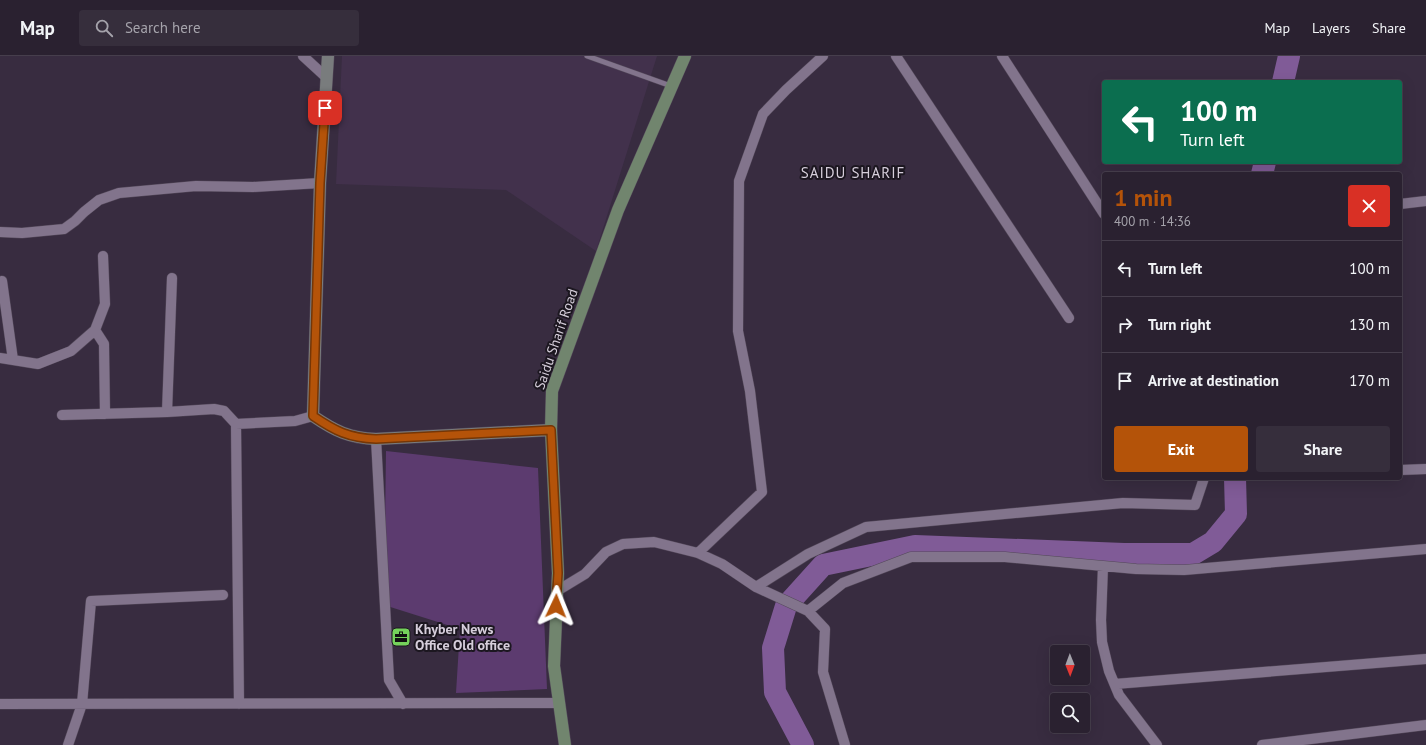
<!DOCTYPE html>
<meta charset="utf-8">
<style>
body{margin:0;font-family:"PT Sans",sans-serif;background:#362e3c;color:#f1f3f6;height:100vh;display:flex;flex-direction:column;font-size:15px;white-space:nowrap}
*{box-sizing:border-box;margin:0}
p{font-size:13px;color:#a5a3ab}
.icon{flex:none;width:22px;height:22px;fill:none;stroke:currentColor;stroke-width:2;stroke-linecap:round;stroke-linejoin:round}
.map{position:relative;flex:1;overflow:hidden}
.side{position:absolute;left:1102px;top:116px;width:300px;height:308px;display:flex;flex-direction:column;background:#2a2130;border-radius:4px;box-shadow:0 4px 16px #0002,0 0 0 1px #463e4c}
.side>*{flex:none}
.guide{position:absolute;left:1102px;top:24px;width:300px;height:84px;border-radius:4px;box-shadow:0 4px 16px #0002,0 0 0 1px #463e4c;background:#0b6e4f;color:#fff;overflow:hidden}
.needle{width:26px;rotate:179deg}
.fabs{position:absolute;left:1050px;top:589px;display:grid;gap:8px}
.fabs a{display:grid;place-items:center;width:40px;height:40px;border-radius:4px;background:#2a2130;box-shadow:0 4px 16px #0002,0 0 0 1px #463e4c;font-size:20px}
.pin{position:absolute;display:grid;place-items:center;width:34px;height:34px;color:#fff;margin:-17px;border-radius:8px;box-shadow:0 2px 6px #0006}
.me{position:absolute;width:44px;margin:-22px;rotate:2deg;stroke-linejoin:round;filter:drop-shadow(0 0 3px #0008)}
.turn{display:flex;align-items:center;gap:14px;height:84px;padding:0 12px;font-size:18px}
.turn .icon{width:52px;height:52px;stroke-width:2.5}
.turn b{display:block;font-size:28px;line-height:34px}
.round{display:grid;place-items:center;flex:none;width:42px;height:42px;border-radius:4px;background:#362e3c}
.head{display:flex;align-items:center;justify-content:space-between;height:68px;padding:0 12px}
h1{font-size:24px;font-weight:800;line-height:30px;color:#b45309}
.cta{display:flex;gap:8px;margin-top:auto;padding:8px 12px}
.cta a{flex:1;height:46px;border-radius:4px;background:#b45309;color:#fff;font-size:16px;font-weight:800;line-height:46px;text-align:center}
.cta a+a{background:#362e3c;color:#f1f3f6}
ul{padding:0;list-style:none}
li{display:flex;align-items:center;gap:12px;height:56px;padding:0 12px;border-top:1px solid #463e4c}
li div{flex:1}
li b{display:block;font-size:15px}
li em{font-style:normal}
header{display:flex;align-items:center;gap:24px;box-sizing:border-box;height:56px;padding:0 20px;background:#2a2130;border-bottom:1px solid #463e4c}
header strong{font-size:19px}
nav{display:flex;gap:22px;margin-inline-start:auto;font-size:14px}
.search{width:280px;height:36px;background:#362e3c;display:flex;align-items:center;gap:10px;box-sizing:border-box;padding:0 14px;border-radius:4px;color:#a5a3ab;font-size:15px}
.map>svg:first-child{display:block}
</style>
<header>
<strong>Map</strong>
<div class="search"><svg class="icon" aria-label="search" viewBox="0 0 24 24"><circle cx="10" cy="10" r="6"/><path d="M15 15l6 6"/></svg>Search here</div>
<nav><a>Map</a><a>Layers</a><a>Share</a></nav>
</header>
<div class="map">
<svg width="1426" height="689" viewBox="0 0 1426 689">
<rect width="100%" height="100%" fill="#382c40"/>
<!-- built -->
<path fill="#42314c" d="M342 0H657L596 195 506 134 336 128Z"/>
<!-- green -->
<path fill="#5c3b6f" d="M386 395 538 412 547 633 456 637 460 573 384 549Z"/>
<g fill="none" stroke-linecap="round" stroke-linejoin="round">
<!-- river -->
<path stroke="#805b97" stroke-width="22" d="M1283 26 1289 0
M1262 118 1265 106
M803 689 775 636 773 592 786 550 823 509 915 490 1124 498H1193L1213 486 1236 458 1235 422"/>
<!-- lane casing -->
<g stroke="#534859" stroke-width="6">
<path id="lane" d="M587 0 671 30"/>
</g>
<!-- street casing -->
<g stroke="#534859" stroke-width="11">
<path id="street" d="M303 0 327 22
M896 0 1069 262
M1002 0 1104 158
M1400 148 1426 145
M0 176 22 177 64 173 75 165 84 156 99 144 119 137 196 130 253 131 320 127
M2 225 13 304
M95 274 104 288 105 358
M0 302 38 308 71 295 95 274 105 248 103 200
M167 356 172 222
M62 359 167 356 214 353 224 355 236 368 239 648
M236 368 295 365 313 360
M376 383 389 624 403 648
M1400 414 1426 413
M698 497 762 436 750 335 738 275 739 125 763 58 786 34 823 0
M1103 510 1101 564 1102 586 1109 615 1119 639 1157 689
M756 531 808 555
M557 535 585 518 606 496 623 488 654 486 698 497 722 508 756 531 808 498 866 471 1123 447 1195 449 1204 422
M1115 628 1426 603
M0 648 559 647
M68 689 82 648 91 545 223 539
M845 689 823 616 825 573 808 555 843 527 911 501H1005L1136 513 1184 514 1426 493
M1262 689 1426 669"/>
</g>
<!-- secondary casing -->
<g stroke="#534859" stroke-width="13">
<path id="secondary" d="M328 0 320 127 313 360C335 375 349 382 376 383L551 374"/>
</g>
<!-- primary casing -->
<g stroke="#534859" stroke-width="13">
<path id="primary" d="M565 689 554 610 558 517 551 374 552 335 618 154 685 0"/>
</g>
<!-- lane -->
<use href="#lane" stroke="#82748c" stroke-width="5"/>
<!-- street -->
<use href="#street" stroke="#82748c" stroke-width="10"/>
<!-- secondary -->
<use href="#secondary" stroke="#797c7d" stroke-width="12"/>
<!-- primary -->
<use href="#primary" stroke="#71856e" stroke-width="12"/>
</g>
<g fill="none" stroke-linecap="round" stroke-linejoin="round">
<!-- route casing -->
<g stroke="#753606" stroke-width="10">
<path id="route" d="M325 52 320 127 313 360C335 375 349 382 376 383L551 374 558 517 556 550"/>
</g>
<!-- route -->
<use href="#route" stroke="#b45309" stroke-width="7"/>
</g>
<!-- icons -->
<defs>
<g id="office-square" transform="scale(1)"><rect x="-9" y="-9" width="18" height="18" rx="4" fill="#75d25b" stroke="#1c1720"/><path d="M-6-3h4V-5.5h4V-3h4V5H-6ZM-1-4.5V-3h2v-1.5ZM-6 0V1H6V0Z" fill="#111"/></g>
</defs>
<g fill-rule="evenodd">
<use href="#office-square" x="401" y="581"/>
</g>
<g text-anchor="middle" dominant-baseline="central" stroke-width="4" stroke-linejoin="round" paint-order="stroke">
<!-- street labels -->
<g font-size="14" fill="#d6cedb" stroke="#1c1720">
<text transform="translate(556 283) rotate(-71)">Saidu Sharif Road</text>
</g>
<!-- poi labels -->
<g font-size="14" font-weight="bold" fill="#d6cedb" stroke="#1c1720" text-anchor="start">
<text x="415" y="573">Khyber News<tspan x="415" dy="16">Office Old office</tspan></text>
</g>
<!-- neighbourhood labels -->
<g font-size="15" letter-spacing="1" fill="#d6cedb" stroke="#1c1720">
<text x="853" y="116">SAIDU SHARIF</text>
</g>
</g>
</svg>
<div class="fabs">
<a><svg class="needle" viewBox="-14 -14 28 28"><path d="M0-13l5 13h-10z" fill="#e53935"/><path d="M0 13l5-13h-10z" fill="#a5a3ab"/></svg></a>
<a><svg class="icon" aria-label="search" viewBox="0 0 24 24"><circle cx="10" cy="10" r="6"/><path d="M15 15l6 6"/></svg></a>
</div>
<div class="pin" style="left:325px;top:52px;background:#d93025"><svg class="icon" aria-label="arrive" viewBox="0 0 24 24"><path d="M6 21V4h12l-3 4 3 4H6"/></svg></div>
<svg class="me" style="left:556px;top:550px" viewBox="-20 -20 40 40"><path d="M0-17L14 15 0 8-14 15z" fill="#b45309" stroke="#fff" stroke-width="4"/></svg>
<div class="guide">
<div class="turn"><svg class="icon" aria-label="left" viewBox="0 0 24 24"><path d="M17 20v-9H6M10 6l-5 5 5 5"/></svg><div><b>100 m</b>Turn left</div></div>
</div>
<section class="side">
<div class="head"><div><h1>1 min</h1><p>400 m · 14:36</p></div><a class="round" style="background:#d93025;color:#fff"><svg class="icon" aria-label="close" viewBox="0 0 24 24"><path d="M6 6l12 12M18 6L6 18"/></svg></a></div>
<ul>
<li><svg class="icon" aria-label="left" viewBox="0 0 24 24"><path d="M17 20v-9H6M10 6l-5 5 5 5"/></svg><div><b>Turn left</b></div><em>100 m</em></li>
<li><svg class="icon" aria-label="right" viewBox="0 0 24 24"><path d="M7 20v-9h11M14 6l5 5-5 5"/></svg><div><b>Turn right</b></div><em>130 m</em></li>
<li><svg class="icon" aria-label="arrive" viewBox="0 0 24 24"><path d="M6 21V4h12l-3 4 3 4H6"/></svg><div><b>Arrive at destination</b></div><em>170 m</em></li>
</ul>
<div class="cta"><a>Exit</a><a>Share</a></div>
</section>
</div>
